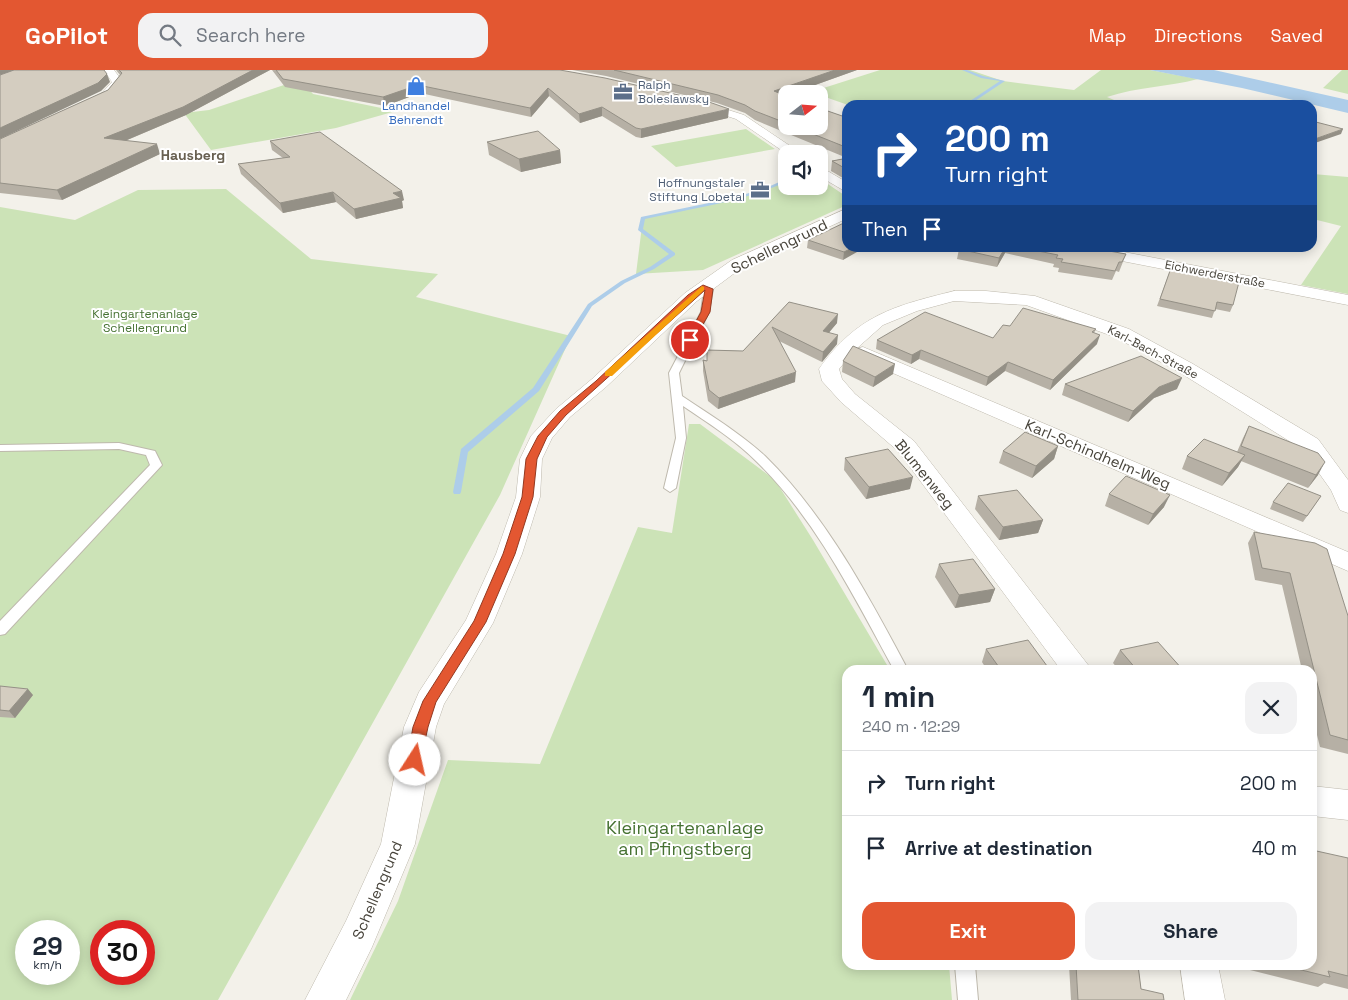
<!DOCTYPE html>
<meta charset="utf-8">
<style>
body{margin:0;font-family:"Space Grotesk",sans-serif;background:#f2f2f3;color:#1f2937;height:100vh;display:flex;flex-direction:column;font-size:19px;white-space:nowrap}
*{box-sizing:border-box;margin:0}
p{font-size:16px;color:#747a83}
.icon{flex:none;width:28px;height:28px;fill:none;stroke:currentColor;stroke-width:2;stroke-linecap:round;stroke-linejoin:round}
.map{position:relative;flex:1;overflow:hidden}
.sheet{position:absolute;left:842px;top:595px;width:475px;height:305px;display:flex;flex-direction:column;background:#fff;border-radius:15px;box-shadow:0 2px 12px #0003}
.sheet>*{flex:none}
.banner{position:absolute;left:842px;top:30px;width:475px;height:152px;border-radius:15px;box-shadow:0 2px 12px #0003;background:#1a4fa0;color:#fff;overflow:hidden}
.needle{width:32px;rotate:73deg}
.fabs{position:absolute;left:778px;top:15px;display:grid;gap:10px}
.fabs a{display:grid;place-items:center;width:50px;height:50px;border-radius:10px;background:#fff;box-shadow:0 2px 12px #0003;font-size:25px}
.speed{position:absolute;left:15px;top:850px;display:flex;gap:10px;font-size:25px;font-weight:700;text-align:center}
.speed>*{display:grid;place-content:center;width:65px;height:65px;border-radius:50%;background:#fff;box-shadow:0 2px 12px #0003;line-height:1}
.speed small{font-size:12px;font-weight:400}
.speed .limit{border:8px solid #d22;background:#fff;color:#111}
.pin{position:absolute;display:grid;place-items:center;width:42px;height:42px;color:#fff;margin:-21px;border:2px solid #fff;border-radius:50%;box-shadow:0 1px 5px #0007}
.me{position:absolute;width:55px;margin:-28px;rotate:10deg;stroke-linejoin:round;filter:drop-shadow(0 0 4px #0008)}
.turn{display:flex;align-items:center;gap:18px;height:105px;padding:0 20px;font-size:22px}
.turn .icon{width:65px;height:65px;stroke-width:2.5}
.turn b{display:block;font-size:35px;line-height:42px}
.then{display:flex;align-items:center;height:48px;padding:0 20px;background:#0003;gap:10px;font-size:19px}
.round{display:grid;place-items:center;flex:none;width:52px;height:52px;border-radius:15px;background:#f2f2f3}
.headline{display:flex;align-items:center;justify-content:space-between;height:85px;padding:0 20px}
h1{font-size:30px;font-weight:600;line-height:38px}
.primary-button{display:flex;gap:10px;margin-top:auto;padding:10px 20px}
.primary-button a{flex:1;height:58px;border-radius:15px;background:#e35731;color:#fff;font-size:20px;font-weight:600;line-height:58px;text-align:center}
.primary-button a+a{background:#f2f2f3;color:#1f2937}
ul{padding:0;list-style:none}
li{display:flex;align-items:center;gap:15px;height:65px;padding:0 20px;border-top:1px solid #e0e1e3}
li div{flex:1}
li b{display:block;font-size:19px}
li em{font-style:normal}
header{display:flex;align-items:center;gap:30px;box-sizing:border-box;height:70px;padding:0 25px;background:#e35731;color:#fff}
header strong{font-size:24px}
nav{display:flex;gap:28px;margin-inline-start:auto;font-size:18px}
.search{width:350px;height:45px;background:#f2f2f3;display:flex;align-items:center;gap:12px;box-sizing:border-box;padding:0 18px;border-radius:15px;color:#747a83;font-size:19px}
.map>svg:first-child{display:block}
</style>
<header>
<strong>GoPilot</strong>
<div class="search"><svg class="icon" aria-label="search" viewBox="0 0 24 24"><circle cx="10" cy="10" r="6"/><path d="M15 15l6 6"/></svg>Search here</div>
<nav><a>Map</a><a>Directions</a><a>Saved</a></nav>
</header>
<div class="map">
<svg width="1348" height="930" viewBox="0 0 1348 930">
<rect width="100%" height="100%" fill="#f3f1ea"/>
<!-- green -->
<path fill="#cce3b7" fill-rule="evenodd" d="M880 0H970L1003 11 1074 20 1101 0H1150L1198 9C1168 17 1137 17 1107 27L1126 35H848L811 22Z
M1342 0H1348V24L1323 18Z
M284 15 307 17 313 24 396 41 336 58 211 80 184 43 209 40Z
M746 59 775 79 676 97 651 76Z
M1313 104 1348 107V224L1301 215 1341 156 1313 149Z
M819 108 847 127V135L703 200 636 204 643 148C692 136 742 133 786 110V116H819Z
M226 119 311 189 438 204 416 227 571 266 500 425 218 930H0V137L75 150 138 120ZM26 861H69V904H26ZM101 861H144V904H101Z
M689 354H700L775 410 813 470 890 600H848V895H949L952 930H350L398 831 448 690 540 694 638 457 672 463Z"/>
<!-- water -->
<path fill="#adcde9" d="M1150 0H1214L1348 30V43L1242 18Z"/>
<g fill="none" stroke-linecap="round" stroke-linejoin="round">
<!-- stream -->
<path fill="#adcde9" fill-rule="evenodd" d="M962 0H967L983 6 1005 11 969 35H964L1000 11 981 8Z
M786 109V112C741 132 693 138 645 149L643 159 675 183V185L654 199 625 213 592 236 539 321 468 382 461 422 460 424H454L453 422 461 379 533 318 588 234 621 211 650 197 669 184 638 160 641 147 733 128 768 117Z"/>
<!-- lane casing -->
<g stroke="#beb9ad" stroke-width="2">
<path id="lane" d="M703 214 713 219 709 242 679 303 682 326C710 345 740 363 765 386 826 446 868 525 908 600H894C854 527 816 449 756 391 734 369 708 353 683 336L686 368 676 418 670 422 664 418 676 368 669 303 701 242 704 220 699 217Z
M119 373 155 381 162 395 5 564 0 565V551L150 395 146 385 119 379 0 381V375Z
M955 895H975L978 930H958Z"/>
</g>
<!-- street casing -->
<g stroke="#beb9ad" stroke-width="1">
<path id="street" d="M104 0H114L123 12C116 21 105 36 92 33V29L102 23 112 12Z
M697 30 744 45 802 84H787L736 49 693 35 691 33Z
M819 96 848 113V123L819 106Z
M848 138V148L744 196 697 231 606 317 570 347 552 368 542 389 540 427 522 484 493 553 444 634 436 657 415 774 372 877 346 930H305L346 851 381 774 404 657 419 622 466 550 496 484 516 427 520 389 531 366 556 339 592 309 685 223 732 190Z
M1073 178H1103L1348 225V235L1081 183Z
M954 221H986L1035 226 1129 259 1193 294 1318 369 1348 410V443L1340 440 1331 420 1302 379 1179 302 1115 267 1026 235 954 231 917 241 883 255 855 280 839 299 842 309 855 324 914 371 1092 600H1061L898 381 841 332 822 311 819 299C857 245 894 236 954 221Z
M863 277 1348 482V501L856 287 853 283 856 279Z
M1312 716 1348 720V750L1312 746Z
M1180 895H1218L1225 930H1185Z"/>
</g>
<!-- lane -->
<use href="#lane" fill="#fff" fill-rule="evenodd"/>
<!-- street -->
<use href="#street" fill="#fff" fill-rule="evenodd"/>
</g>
<!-- wall -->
<path fill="#b6b0a5" d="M116 0H270L186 45 125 71 160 84 62 130 0 123V69L108 20 120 5Z
M272 0H560L728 48 641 68 636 67 602 46 580 53 549 26 531 47 420 23 385 36 285 17Z
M572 0H857L790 24H786V25H785L786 26V56H819L848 48V111L831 101 832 91 847 88 755 50 745 43 717 33 606 6Z
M270 71 404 130 402 131 403 138 356 149 336 132 283 143 241 104 238 94 283 88 272 80Z
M487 72 560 80 561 93 521 102 489 85Z
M808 170 848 178 843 190 807 178Z
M960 178H1092L1126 184 1119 202 1116 201 1112 210 1058 202 1059 198 1053 197 1054 194 1005 183 997 197 957 189 959 179Z
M1110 178H1131L1129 181Z
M1171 198 1233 235 1230 242 1215 239 1212 248 1157 236Z
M789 232 837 253 829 262 837 274 822 292 779 271 795 312 718 339 708 331 703 301V290L707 291V280L743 281Z
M1010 256 1096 259 1094 263 1097 274 1050 320 1005 301 986 316 919 289 911 294 876 279 877 270 993 268Z
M843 291 893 304 873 317 842 302Z
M1065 314 1177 319 1154 328 1128 352 1062 325Z
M1249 356 1318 405 1308 418 1241 391 1238 397 1222 416 1182 399 1187 386 1237 382 1243 368Z
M1058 376 1054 389 1032 408 999 393 1003 381Z
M845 388 910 419 866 429 844 400Z
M1109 424 1164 437 1148 455 1105 436Z
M978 426 1043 450 1038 463 999 470 975 439Z
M1321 426 1303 452 1270 439 1273 432Z
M1254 462 1348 546V684L1320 677 1312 645V600H1302L1282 515 1255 510 1248 473Z
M939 494 995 519 990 532 955 538 935 507Z
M986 579 1050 600H987L982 592Z
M1120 580 1183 600H1119L1113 593Z
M0 616 33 625 15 648 0 647Z
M1348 788V919L1324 913 1318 917 1250 900 1249 895H1312Z
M1069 895H1138L1141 919 1164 930H1071Z"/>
<!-- shaded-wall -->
<path fill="#949086" d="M0 0H18L0 5Z
M253 0H270L186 45 108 78 104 68Z
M835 0H857L790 24H786V25L773 30 774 21Z
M107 4 110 12 101 21 0 69V58Z
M418 15 420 23 385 36 383 27Z
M548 18 549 26 531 47 530 38Z
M602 37V46L580 53 579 44Z
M729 39 728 48 641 68V59Z
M1343 59 1341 64 1312 74V70Z
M157 74 160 84 62 130 57 120Z
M560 80 561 93 521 102 519 89Z
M402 121 404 130 402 131 403 138 356 149 354 139 393 123Z
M333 122 336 132 283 143 280 133Z
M852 178H864L843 190 844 182Z
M1005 178H1007L1005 183 997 197 999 188Z
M838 244 837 253 822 271 823 261Z
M838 265 837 274 822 292 823 282Z
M1100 265 1097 274 1050 320 1053 310Z
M921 280 919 289 911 294 912 285Z
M1008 292 1005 301 986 316 988 307Z
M895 294 893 304 873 317 875 307Z
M796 302 795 312 718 339 719 328Z
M1182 308 1177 319 1154 328 1128 352 1133 341 1159 317Z
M1058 376 1054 389 1032 408 1036 396Z
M1245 385 1238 397 1222 416 1229 403Z
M1325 392 1318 405 1308 418 1316 405Z
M913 407 910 419 866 429 869 417Z
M1170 425 1164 437 1148 455 1153 444Z
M1043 450 1038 463 999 470 1003 457Z
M995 519 990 532 955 538 959 525Z
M28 619 33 625 15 648 9 641Z"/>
<!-- building -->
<path fill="#d4cdc0" stroke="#949086" d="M14 0H104L107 4 98 13 0 58V5Z
M119 0H253L183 37 104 68 157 74 57 120 0 113V69L108 20 122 3Z
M276 0H560L605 8 709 32 729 39 641 59 636 58 602 37 579 44 548 18 530 38 418 15 383 27 283 9Z
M614 0H835L774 21 786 26V53L755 41 745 35 718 25Z
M819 38 848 48V78L793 56H819Z
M1312 51 1343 59 1312 70Z
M538 61 560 80 519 89 487 72Z
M320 62 402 121 393 123 401 128 354 139 333 122 280 133 238 94 290 87 270 71Z
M848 88V100L832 91Z
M848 151V178H852L844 182 808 170Z
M960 178H1005L999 188 959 179Z
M1023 178H1092L1126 184 1122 192H1119L1115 201 1061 192 1063 189 1056 188 1058 185Z
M1171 198 1239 212 1233 235 1217 232 1215 241 1160 229Z
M789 232 838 244 823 261 838 265 823 282 772 257 796 302 719 328 709 320 703 290 707 291V280L743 281Z
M1023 238 1096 259 1092 262 1100 265 1053 310 1008 292 988 307 921 280 912 285 877 270 925 242 993 268 1003 255 1010 256Z
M853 276 895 294 875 307 843 291Z
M1141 286 1182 308 1159 317 1133 341 1065 314Z
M1249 356 1318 383 1325 392 1316 405 1241 376Z
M1025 362 1058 376 1036 396 1003 381Z
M1204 369 1245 385 1229 403 1187 386Z
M888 379 913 407 869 417 845 388Z
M1126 406 1170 425 1153 444 1109 424Z
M1288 413 1321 426 1307 446 1273 432Z
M1017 420 1043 450 1003 457 978 426Z
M1254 462 1315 473 1327 479 1348 546V670L1330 665 1290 503 1262 498Z
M973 489 995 519 959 525 939 494Z
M1028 570 1050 600H1001L986 579Z
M1158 572 1183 600H1137L1120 580Z
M0 616 28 619 9 641 0 640Z
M1312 780 1348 788V906L1328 901 1330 907 1281 895H1312Z
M1076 895H1138L1141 919 1163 924 1164 930H1078Z"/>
<!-- route -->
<path fill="#e35731" stroke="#943920" d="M703 215 713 219 710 242 693 272 686 270 701 242 705 220 566 345 547 367 537 389 533 427 515 484 486 552 436 632 428 657 420 694 415 696 410 694 407 690 413 657 423 631 474 551 503 484 522 427 526 389 538 366 560 341 596 311 688 225Z"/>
<!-- slow -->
<path fill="#f59e0b" d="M702 216 704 217V220L612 306H605V302Z"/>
<!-- icons -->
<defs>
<g id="shop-bare" transform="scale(1.5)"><path d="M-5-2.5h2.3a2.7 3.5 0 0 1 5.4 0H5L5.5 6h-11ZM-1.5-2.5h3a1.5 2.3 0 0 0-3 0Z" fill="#3f7fe0" stroke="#fff" stroke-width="2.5" paint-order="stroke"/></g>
<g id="office-bare" transform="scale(1.5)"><path d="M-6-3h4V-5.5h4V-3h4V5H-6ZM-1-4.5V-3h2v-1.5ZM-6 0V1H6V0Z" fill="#5c6f8a" stroke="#fff" stroke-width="2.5" paint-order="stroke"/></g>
</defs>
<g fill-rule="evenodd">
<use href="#shop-bare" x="416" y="16"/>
<use href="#office-bare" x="623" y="22"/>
<use href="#office-bare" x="760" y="120"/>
</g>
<g text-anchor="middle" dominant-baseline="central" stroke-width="4" stroke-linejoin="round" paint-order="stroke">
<!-- far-service labels -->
<g font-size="12" fill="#4e5e75" stroke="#fff" text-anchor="start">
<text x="638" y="15">Ralph<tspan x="638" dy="14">Boleslawsky</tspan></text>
<text x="745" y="113" text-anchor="end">Hoffnungstaler<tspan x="745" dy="14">Stiftung Lobetal</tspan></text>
</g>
<!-- far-shop labels -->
<g font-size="12" fill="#366cbe" stroke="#fff">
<text x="416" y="36">Landhandel<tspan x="416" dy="14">Behrendt</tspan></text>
</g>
<!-- far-street labels -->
<g font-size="12" fill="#464239" stroke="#fff">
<text transform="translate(1215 204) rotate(11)">Eichwerderstraße</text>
<text transform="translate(1153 282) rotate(28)">Karl-Bach-Straße</text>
</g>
<!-- far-park labels -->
<g font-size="12" fill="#467232" stroke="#fff">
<text x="145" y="244">Kleingartenanlage<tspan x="145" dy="14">Schellengrund</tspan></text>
</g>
<!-- far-neighbourhood labels -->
<g font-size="14" font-weight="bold" fill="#686051" stroke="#fff">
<text x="193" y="85">Hausberg</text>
</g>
<!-- street labels -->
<g font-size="15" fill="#464239" stroke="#fff">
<text transform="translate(779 176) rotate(-26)">Schellengrund</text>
<text transform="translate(1098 384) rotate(23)">Karl-Schindhelm-Weg</text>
<text transform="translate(925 404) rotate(51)">Blumenweg</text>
<text transform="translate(377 820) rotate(-67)">Schellengrund</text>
</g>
<!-- near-park labels -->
<g font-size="18" fill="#467232" stroke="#fff">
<text x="685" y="757">Kleingartenanlage<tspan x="685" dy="21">am Pfingstberg</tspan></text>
</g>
</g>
</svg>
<div class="fabs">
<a><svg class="needle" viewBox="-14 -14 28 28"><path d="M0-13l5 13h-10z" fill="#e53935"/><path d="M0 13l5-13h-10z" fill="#747a83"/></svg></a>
<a><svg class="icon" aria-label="sound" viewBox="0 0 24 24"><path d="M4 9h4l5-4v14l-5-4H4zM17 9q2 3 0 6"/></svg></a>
</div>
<div class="speed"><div>29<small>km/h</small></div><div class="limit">30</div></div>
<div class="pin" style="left:690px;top:270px;background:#d93025"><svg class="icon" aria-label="arrive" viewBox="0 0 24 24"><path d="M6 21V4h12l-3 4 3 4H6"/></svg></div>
<svg class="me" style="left:415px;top:690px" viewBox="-20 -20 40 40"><circle r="19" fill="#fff"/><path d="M0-13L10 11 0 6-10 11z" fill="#e35731"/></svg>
<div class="banner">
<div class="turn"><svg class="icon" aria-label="right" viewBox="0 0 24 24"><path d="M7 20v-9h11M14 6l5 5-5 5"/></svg><div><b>200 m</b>Turn right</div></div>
<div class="then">Then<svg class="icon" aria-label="arrive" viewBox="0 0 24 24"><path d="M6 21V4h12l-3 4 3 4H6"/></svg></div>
</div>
<section class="sheet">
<div class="headline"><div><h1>1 min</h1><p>240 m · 12:29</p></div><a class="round"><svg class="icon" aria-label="close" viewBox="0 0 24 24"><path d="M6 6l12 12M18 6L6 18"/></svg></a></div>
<ul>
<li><svg class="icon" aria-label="right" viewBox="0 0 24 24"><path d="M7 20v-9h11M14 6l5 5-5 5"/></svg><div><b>Turn right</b></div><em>200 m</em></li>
<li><svg class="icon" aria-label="arrive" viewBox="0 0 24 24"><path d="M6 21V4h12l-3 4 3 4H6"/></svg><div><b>Arrive at destination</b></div><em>40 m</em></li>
</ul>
<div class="primary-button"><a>Exit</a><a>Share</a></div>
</section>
</div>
